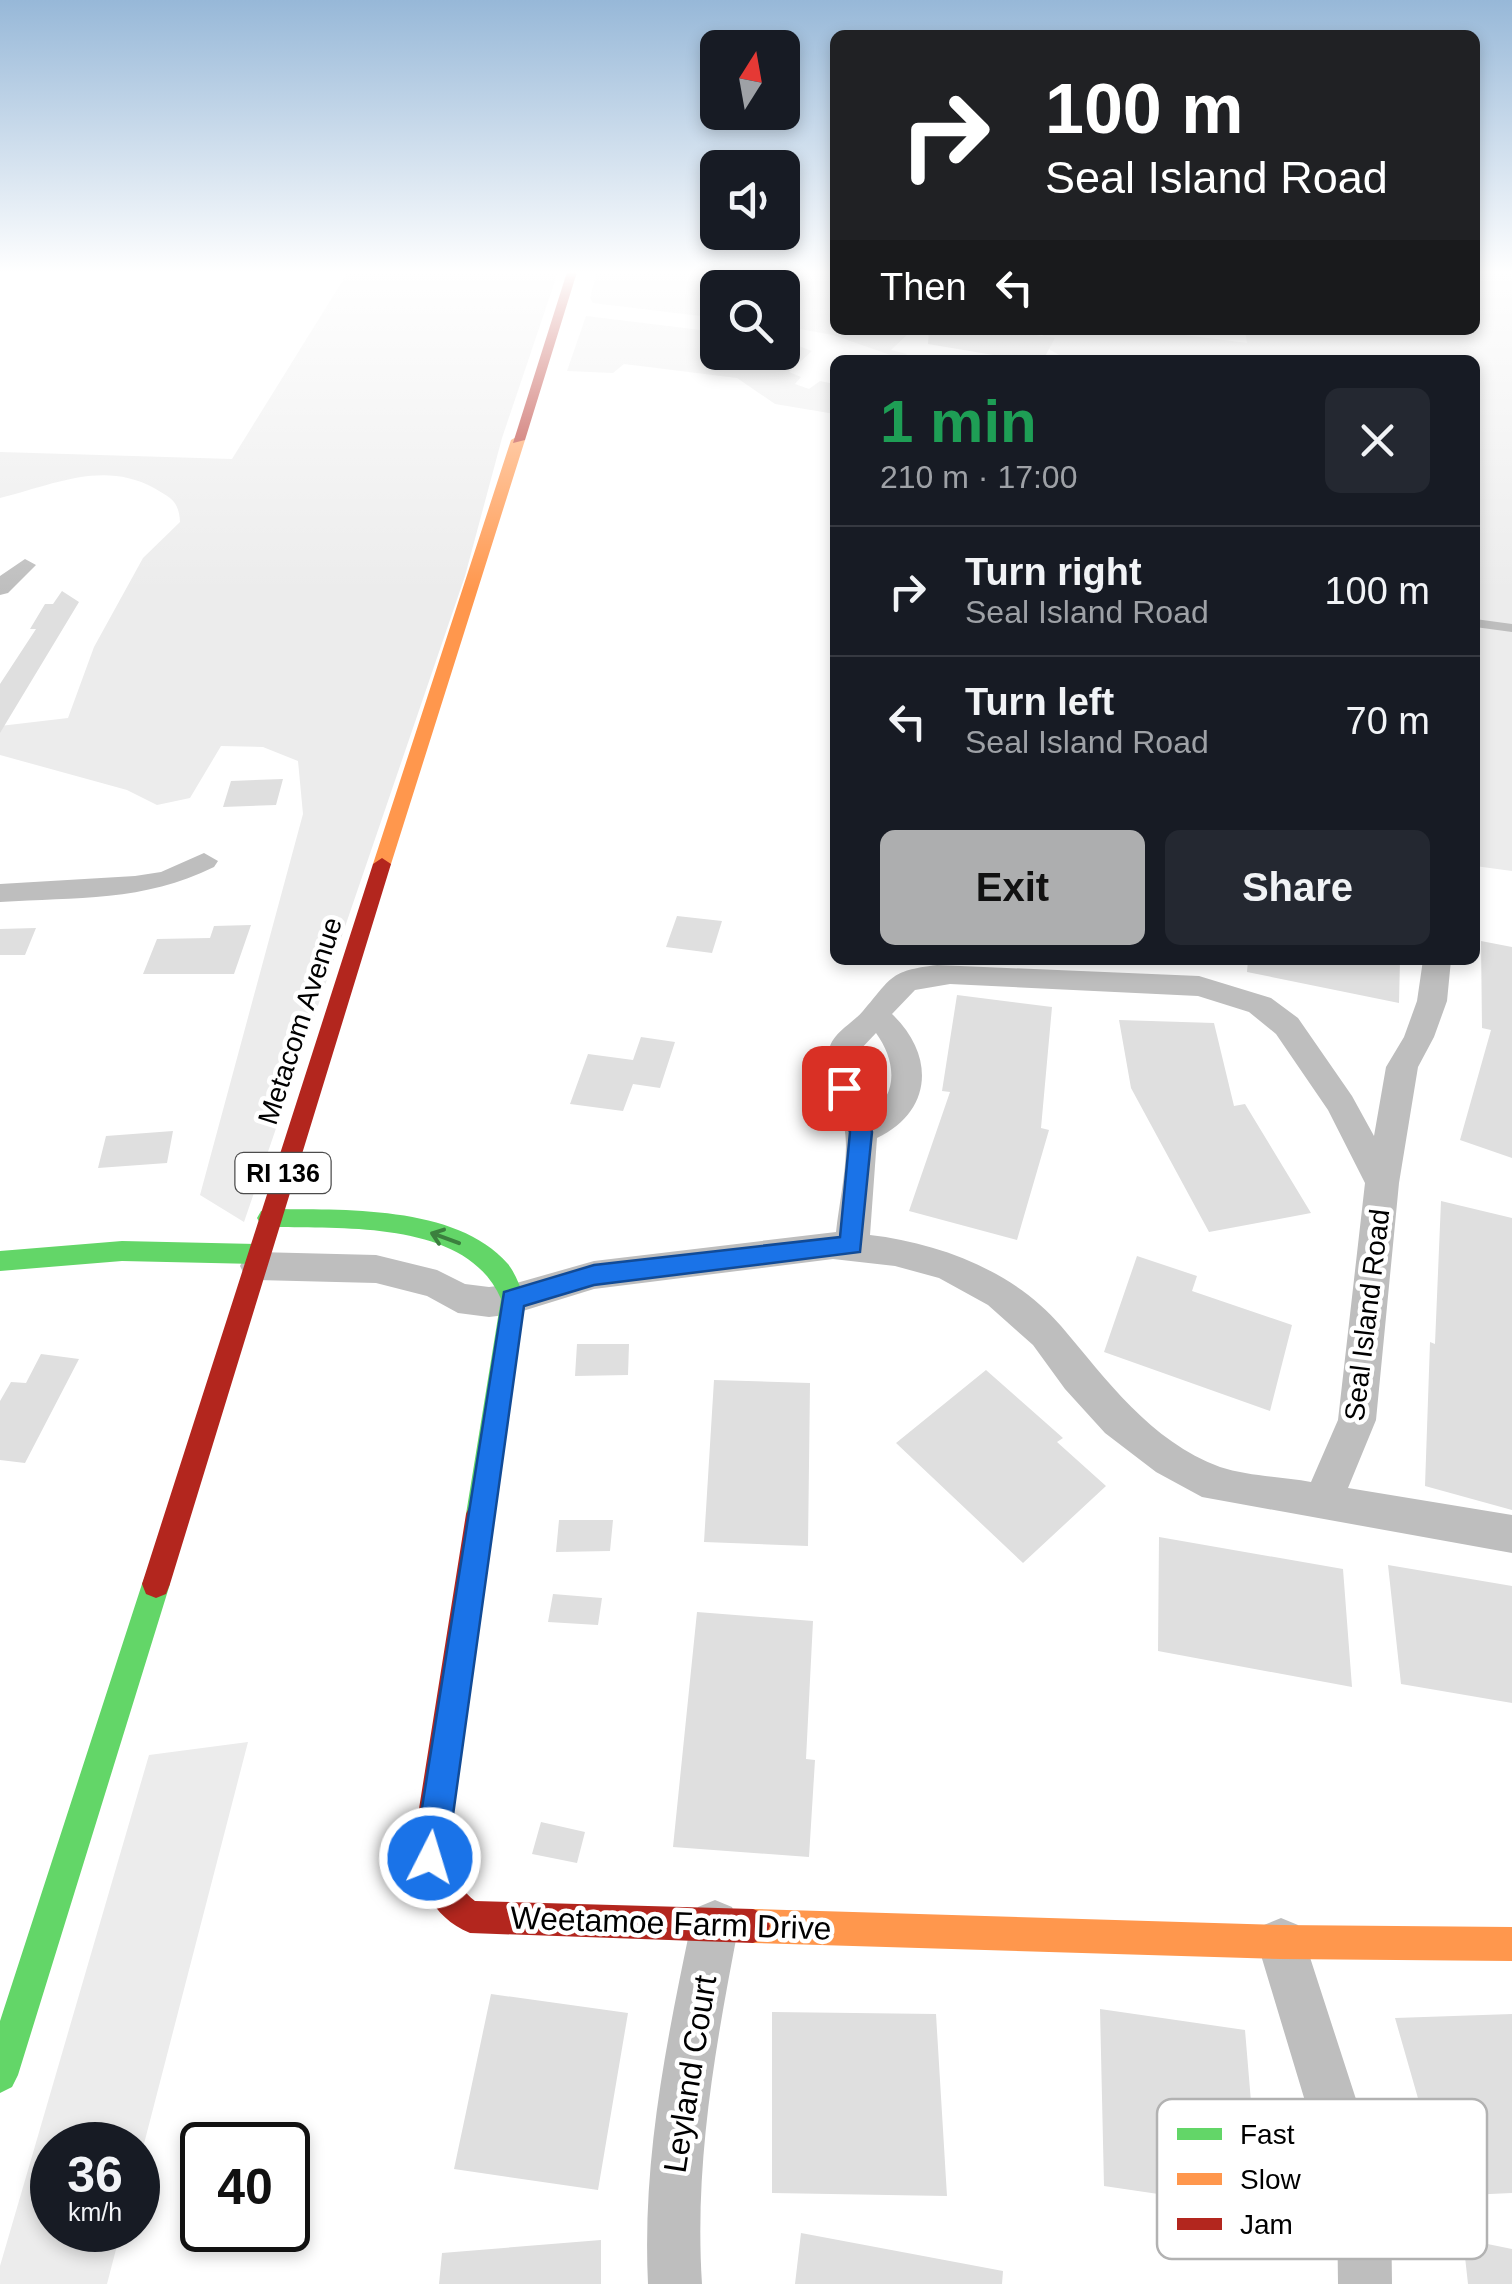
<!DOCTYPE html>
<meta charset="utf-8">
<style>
body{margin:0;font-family:Helvetica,sans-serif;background:#242831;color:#f1f3f6;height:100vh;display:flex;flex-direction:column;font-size:38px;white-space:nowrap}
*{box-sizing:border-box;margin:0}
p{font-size:32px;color:#9ea1a6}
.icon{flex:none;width:55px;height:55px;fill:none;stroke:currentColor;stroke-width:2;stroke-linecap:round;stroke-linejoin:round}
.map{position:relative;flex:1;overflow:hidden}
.side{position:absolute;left:830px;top:355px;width:650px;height:610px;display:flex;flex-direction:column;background:#171b24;border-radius:15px;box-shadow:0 5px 15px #0003}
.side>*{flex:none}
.banner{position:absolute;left:830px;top:30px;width:650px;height:305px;border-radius:15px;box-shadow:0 5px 15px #0003;background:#202124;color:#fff;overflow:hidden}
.needle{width:65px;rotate:11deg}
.controls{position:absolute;left:700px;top:30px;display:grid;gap:20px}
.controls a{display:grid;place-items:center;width:100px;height:100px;border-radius:15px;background:#171b24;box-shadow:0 5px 15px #0003;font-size:50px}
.speed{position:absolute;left:30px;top:2122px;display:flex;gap:20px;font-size:50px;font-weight:700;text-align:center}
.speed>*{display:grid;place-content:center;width:130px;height:130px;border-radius:50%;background:#171b24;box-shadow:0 5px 15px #0003;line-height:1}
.speed small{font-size:25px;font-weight:400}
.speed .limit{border:5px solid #111;border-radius:15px;background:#fff;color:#111}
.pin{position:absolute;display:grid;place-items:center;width:85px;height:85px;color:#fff;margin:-42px;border-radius:20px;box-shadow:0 5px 15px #0006}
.me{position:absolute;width:110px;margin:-55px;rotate:5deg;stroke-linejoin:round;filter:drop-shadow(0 0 8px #0008)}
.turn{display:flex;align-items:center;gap:35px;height:210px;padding:0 50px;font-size:45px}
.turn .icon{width:130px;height:130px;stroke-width:2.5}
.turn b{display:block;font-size:70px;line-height:85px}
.then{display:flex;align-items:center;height:95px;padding:0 50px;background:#0003;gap:20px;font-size:38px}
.round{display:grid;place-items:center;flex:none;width:105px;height:105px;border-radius:15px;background:#242831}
.overview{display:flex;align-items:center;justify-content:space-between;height:170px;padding:0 50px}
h1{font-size:60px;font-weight:700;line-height:75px;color:#1e9e55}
.primary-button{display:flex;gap:20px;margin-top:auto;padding:20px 50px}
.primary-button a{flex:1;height:115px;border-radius:15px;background:#adaeaf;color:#111;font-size:40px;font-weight:700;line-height:115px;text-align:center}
.primary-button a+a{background:#242831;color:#f1f3f6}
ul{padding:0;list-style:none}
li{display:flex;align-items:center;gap:30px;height:130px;padding:0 50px;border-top:2px solid #363941}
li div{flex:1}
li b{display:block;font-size:38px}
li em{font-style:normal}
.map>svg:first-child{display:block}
</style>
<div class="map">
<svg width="1512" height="2284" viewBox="0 0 1512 2284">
<rect width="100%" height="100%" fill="#fff"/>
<!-- green -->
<path fill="#ececec" d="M348 272H558L502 438 465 576 244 1222 200 1195 303 814 298 761 263 747 221 746 190 798 157 805 127 790 0 755V726L68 718 94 647 143 558 180 522C179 501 171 498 154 488 103 460 53 485 0 498V452L232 459Z
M597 272H835V330H912L891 350 907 354 899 358 833 335 783 326 782 288H718L717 318 593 303 590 298Z
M1475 272H1512V871L1475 866V360H1069L1050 350 1040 330H1145L1247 343 1245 330H1475Z
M586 316 717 332 718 352H782L783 340 812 351 789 372 801 377 795 384 809 389 820 381 835 384V414L775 404 737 378 624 364 613 373 567 371Z
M248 1742 138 2167V2145H52V2230H121L107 2284H0V2266L149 1755Z"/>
<!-- building -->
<path fill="#dfdfdf" d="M929 330H1001L1055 338 1043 360H1003L1005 357 928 344Z
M62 591 79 602 0 733V684L36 629H30L45 604H53Z
M283 779 276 805 223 807 231 781Z
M677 916 722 921 712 953 666 947Z
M251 925 234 974H143L157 939 210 938 214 926Z
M36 928 25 955H0V929Z
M1481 941 1512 947V1158L1460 1140 1491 1030 1482 1028Z
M1248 960H1400L1399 1003 1247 972Z
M957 995 1052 1007 1041 1128 1049 1130 1017 1240 909 1211 950 1092 942 1091Z
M1119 1020 1214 1023 1234 1106 1245 1104 1311 1213 1209 1232 1131 1088Z
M641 1037 675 1042 660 1088 633 1084 623 1111 570 1104 588 1054 633 1060Z
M173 1131 167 1163 98 1168 106 1136Z
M1441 1201 1512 1218V1510L1425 1486 1430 1342 1435 1344Z
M1137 1256 1197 1276 1192 1291 1292 1325 1270 1411 1104 1352Z
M577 1344H629L628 1375 575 1376Z
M41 1354 79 1359 25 1463 0 1460V1401L11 1382 26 1383Z
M986 1370 1063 1438 1057 1442 1106 1486 1023 1563 896 1443Z
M714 1380 810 1383 808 1546 704 1542Z
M559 1520H613L610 1551 556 1552Z
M1159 1537 1343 1569 1352 1687 1158 1651Z
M1388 1565 1512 1586V1703L1401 1684Z
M553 1594 602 1598 598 1625 548 1622Z
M697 1612 813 1621 806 1759 815 1760 809 1857 673 1847Z
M541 1822 585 1832 577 1863 532 1854Z
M491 1994 628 2013 598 2190 454 2169Z
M1100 2009 1245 2030 1260 2209 1104 2186Z
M772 2012 936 2014 947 2196 772 2193Z
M1512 2014V2193L1446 2196 1395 2018Z
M801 2233 1003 2271 1002 2284H795Z
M1463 2239 1512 2249V2284H1468Z
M601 2240V2284H439L442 2253Z"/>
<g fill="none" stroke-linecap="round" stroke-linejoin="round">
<!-- lane -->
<path fill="#bebebe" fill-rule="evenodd" d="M1475 619 1512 624V632L1475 627Z"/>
<!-- street -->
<path fill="#bebebe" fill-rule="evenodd" d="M25 559 36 565 8 593 0 595V576Z
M204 853 218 861 214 867C144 902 76 897 0 902V884L135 876 161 872Z
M1423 960H1451L1447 1001 1434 1037 1418 1067 1399 1183 1376 1420 1348 1488 1512 1515V1553L1202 1497 1156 1472 1105 1433 1065 1389 1033 1345 988 1305 939 1278 895 1266 833 1259 594 1289 513 1314 489 1317 458 1313 427 1296 376 1283 257 1280 245 1276 240 1266 245 1256 257 1252 376 1255 437 1270 465 1284 489 1287 513 1284 594 1261 836 1232C839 1203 849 1159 845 1132 841 1104 827 1094 828 1058 828 1034 849 1027 863 1011 892 978 888 971 937 965L1199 976 1271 998 1298 1018 1352 1096 1374 1136 1386 1067 1404 1037 1417 1001ZM950 984 1198 996 1249 1012 1276 1034 1328 1110 1365 1183 1338 1420 1311 1482C1282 1477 1248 1476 1220 1467 1150 1441 1107 1380 1061 1326 1014 1271 939 1243 870 1235L877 1138C932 1112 936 1056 892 1014L915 990ZM876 1033C895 1059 900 1094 870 1114L860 1088 858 1052Z
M715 1900 732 1907 739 1924C716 2044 694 2161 702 2284H648C642 2161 666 2044 691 1924L698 1907Z
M1281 1918 1298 1925 1305 1942 1391 2207 1392 2284H1338L1337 2207 1257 1942 1264 1925Z"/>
<!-- fast -->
<path fill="#63d668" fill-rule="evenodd" d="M269 1209C341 1210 456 1204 508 1264 516 1274 520 1287 525 1299L490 1523 480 1527 470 1523 466 1514 501 1299C467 1219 341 1229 269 1227L261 1225 257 1218 261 1211Z
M122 1241 257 1244 265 1247 269 1254 265 1261 257 1264 122 1261 0 1271V1251Z
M156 1570 166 1574 170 1584 18 2075 12 2087 0 2093V2021L142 1584 146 1574Z"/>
<!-- slow -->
<path fill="#ff974d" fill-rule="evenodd" d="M518 436 525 440 391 864 389 868H375L373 864 511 440Z
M753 1909 1281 1925 1512 1927V1961L1281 1959 753 1943 741 1938 736 1926 741 1914Z"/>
<!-- jam -->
<path fill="#b3261e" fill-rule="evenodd" d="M567 272H577L525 440 513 443Z
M382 858 391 864 170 1584 166 1594 156 1598 146 1594 142 1584 373 864Z
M480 1501 490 1505 494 1514 446 1840C448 1867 453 1883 475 1901L753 1909 765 1914 770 1926 765 1938 753 1943 470 1933C431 1917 416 1880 414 1840L466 1514 470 1505Z"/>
</g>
<!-- one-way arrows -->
<defs><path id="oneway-shaft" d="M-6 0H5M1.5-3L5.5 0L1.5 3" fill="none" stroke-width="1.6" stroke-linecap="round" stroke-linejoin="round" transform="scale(2.5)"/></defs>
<use stroke="#3b803e" href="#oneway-shaft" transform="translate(445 1238) rotate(-160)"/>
<!-- sky -->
<linearGradient id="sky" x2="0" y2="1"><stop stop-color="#97b8d8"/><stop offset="0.46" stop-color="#fff"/><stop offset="1" stop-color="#fff" stop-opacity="0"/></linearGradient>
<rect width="1512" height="592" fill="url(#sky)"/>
<!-- route -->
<path fill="#1a73e8" stroke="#114b97" stroke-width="2.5" d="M844 1080 856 1088 872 1132 860 1252 594 1285 524 1306 447 1858 442 1870 430 1875 419 1870 414 1858 504 1292 594 1265 840 1237 850 1132 833 1088Z"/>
<g text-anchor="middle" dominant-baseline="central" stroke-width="9" stroke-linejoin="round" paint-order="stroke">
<!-- shield labels -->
<rect fill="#fff" stroke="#4c4c4c" stroke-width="2.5" x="235.5" y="1153" width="95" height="40" rx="8"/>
<g font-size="25" font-weight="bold" fill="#000">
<text x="283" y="1173">RI 136</text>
</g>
<!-- street labels -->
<g font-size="28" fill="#000" stroke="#fff">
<text transform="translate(300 1021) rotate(-72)">Metacom Avenue</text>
<text transform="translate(1367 1315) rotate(-83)">Seal Island Road</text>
</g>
<!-- near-street labels -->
<g font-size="32" fill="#000" stroke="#fff">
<text transform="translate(671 1923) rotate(2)">Weetamoe Farm Drive</text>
<text transform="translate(690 2074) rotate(-81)">Leyland Court</text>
</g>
</g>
<!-- legend -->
<rect x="1157" y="2099" width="330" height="160" rx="15" fill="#fff" stroke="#b2b2b2" stroke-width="2.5"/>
<rect x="1177" y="2128" width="45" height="12" fill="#63d668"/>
<rect x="1177" y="2173" width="45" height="12" fill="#ff974d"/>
<rect x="1177" y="2218" width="45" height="12" fill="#b3261e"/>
<g font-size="28" fill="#000">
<text x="1240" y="2144">Fast</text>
<text x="1240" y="2189">Slow</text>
<text x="1240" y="2234">Jam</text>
</g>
</svg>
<div class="controls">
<a><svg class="needle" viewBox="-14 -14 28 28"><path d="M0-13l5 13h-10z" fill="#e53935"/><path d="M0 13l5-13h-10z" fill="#9ea1a6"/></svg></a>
<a><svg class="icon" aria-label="sound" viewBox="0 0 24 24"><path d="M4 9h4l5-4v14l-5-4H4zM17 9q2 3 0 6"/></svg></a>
<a><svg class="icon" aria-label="search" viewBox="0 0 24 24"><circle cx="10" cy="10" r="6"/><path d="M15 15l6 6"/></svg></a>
</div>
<div class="speed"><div>36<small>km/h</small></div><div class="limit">40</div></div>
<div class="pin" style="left:844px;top:1088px;background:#d93025"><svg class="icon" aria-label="arrive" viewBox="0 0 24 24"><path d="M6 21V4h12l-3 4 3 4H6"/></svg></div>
<svg class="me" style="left:430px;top:1858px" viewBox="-20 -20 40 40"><circle r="17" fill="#1a73e8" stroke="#fff" stroke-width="3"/><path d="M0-11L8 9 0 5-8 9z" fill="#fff"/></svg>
<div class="banner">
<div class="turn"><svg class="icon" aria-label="right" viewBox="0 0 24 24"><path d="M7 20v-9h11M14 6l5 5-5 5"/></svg><div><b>100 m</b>Seal Island Road</div></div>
<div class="then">Then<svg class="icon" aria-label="left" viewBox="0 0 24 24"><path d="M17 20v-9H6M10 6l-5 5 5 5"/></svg></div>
</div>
<section class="side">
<div class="overview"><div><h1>1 min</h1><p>210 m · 17:00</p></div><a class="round"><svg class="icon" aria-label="close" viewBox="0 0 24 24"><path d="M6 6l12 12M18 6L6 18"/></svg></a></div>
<ul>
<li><svg class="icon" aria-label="right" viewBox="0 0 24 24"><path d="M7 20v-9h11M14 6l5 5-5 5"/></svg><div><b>Turn right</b><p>Seal Island Road</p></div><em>100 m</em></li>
<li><svg class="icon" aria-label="left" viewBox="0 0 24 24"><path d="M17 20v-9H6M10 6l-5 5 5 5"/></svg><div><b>Turn left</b><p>Seal Island Road</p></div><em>70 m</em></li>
</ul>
<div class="primary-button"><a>Exit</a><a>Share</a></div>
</section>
</div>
